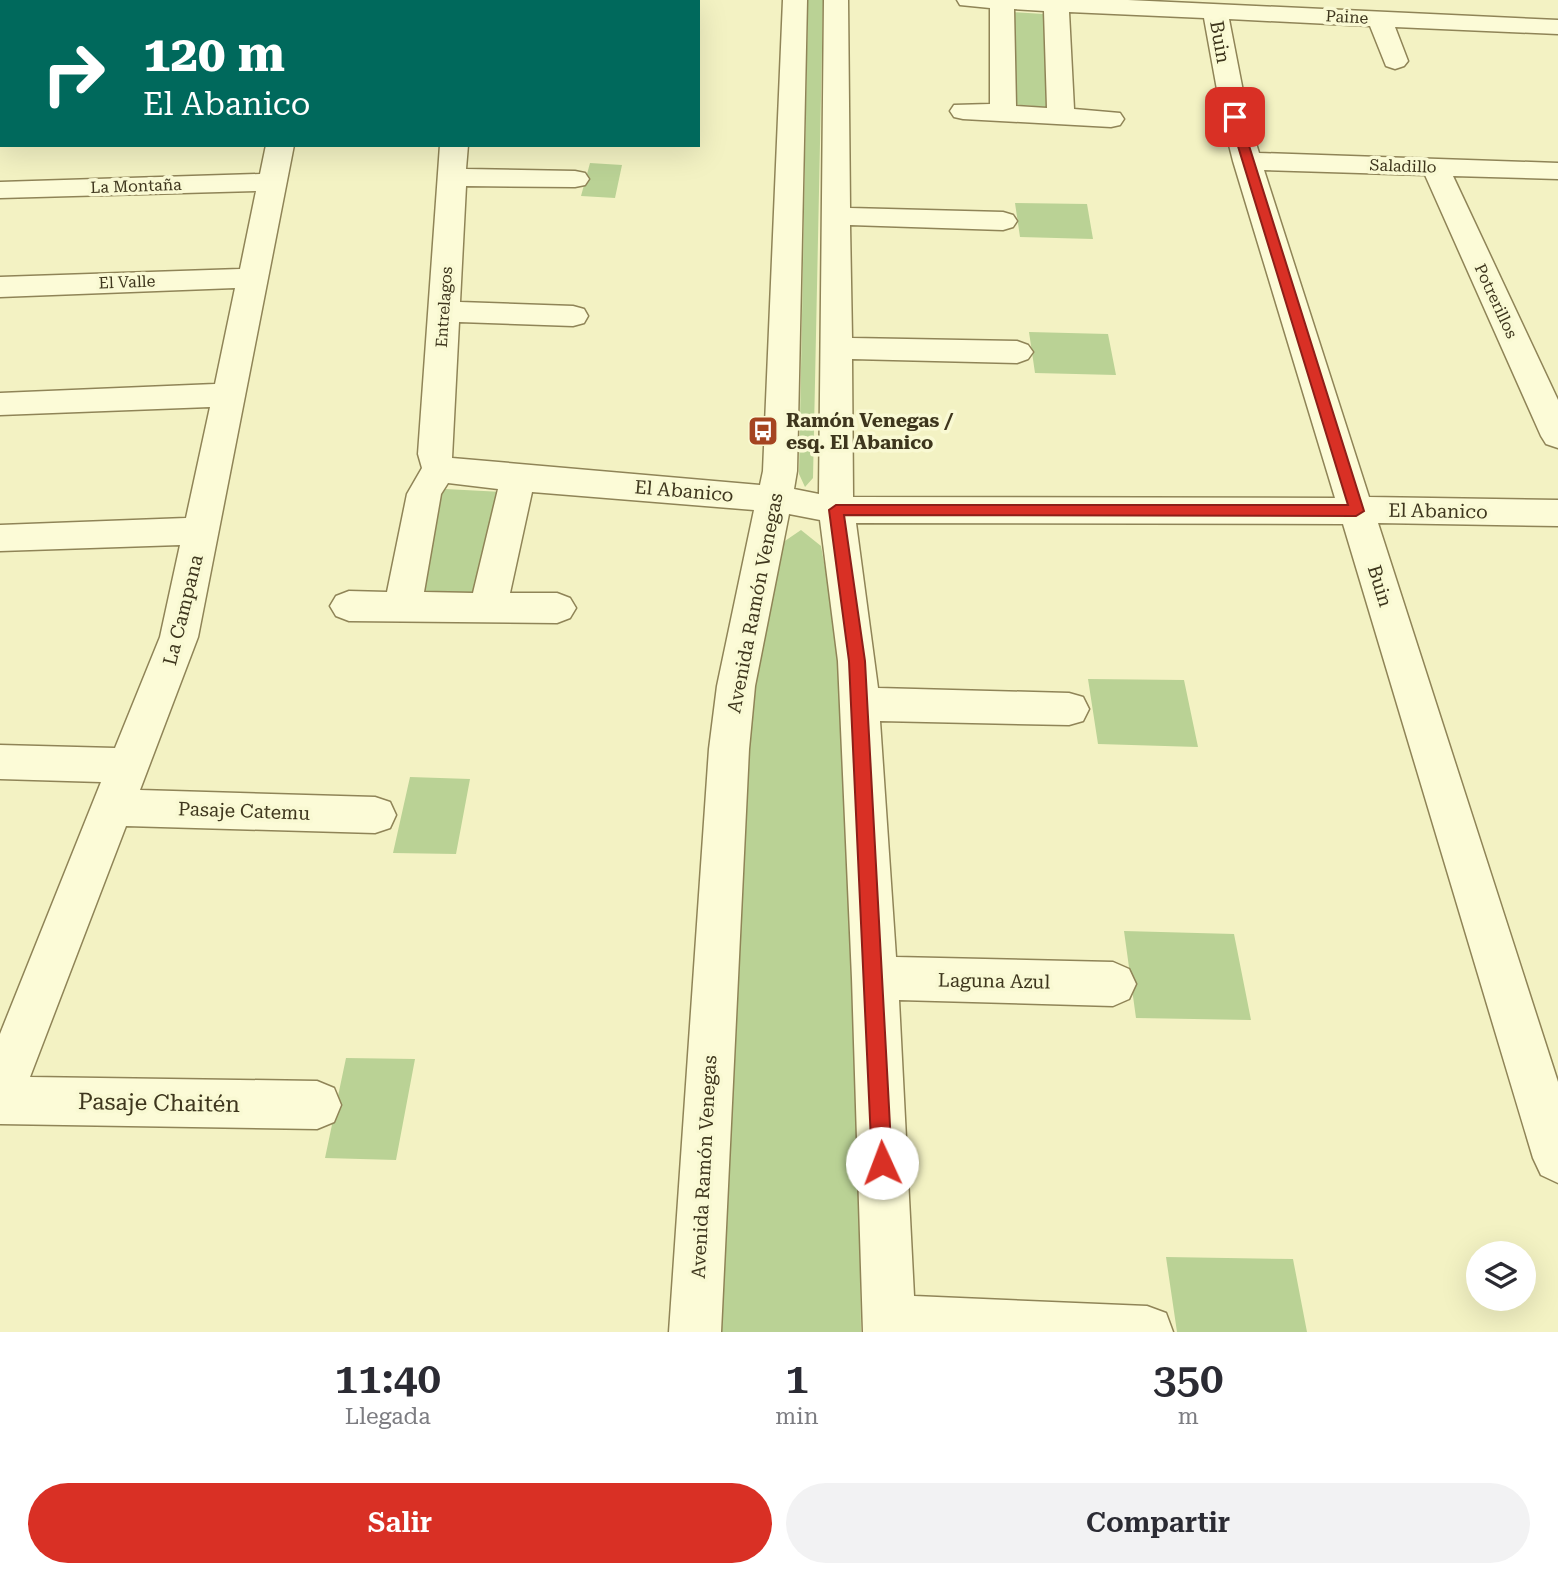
<!DOCTYPE html>
<html lang="es">
<meta charset="utf-8">
<style>
body{margin:0;font-family:"Roboto Serif",serif;background:#f2f2f3;color:#2b2b33;height:100vh;display:flex;flex-direction:column;font-size:26px;white-space:nowrap}
*{box-sizing:border-box;margin:0}
p{font-size:23px;color:#7c7c81}
.icon{flex:none;width:38px;height:38px;fill:none;stroke:currentColor;stroke-width:2;stroke-linecap:round;stroke-linejoin:round}
.map{position:relative;height:1332px;overflow:hidden}
.drawer{display:flex;flex-direction:column;background:#fff;flex:1}
.drawer>*{flex:none}
.banner{position:absolute;left:0px;top:0px;width:700px;height:147px;box-shadow:0 7px 28px #0002;background:#00695c;color:#fff;overflow:hidden}
.controls{position:absolute;left:1466px;top:1241px;display:grid;gap:14px}
.controls a{display:grid;place-items:center;width:70px;height:70px;border-radius:50%;background:#fff;box-shadow:0 7px 28px #0002;font-size:35px}
.pin{position:absolute;display:grid;place-items:center;width:60px;height:60px;color:#fff;margin:-30px;border-radius:14px;box-shadow:0 4px 10px #0006}
.me{position:absolute;width:77px;margin:-38px;rotate:358deg;stroke-linejoin:round;filter:drop-shadow(0 0 5px #0008)}
.turn{display:flex;align-items:center;gap:24px;height:147px;padding:0 28px;font-size:32px}
.turn .icon{width:91px;height:91px;stroke-width:2.5}
.turn b{display:block;font-size:49px;line-height:60px}
.eta{display:flex;justify-content:space-evenly;align-items:center;height:119px;text-align:center}
.eta b{font-size:42px;font-weight:600;line-height:49px}
.primary-button{display:flex;gap:14px;margin-top:auto;padding:14px 28px}
.primary-button a{flex:1;height:80px;border-radius:42px;background:#d93025;color:#fff;font-size:28px;font-weight:600;line-height:80px;text-align:center}
.primary-button a+a{background:#f2f2f3;color:#2b2b33}
.map>svg:first-child{display:block}
</style>
<div class="map">
<svg width="1558" height="1332" viewBox="0 0 1558 1332">
<rect width="100%" height="100%" fill="#f3f2c3"/>
<!-- green -->
<path fill="#bad295" d="M808 0H823L813 478 805 487 799 474Z
M1012 12 1044 14 1046 107 1011 104Z
M590 163 622 165 615 198 581 196Z
M1015 203 1087 204 1093 239 1020 237Z
M1029 332 1108 334 1116 375 1035 373Z
M445 489 503 492 479 595 422 591 433 509Z
M801 530 821 546 854 726 861 1332H712L743 729 779 545Z
M1088 679 1184 680 1198 747 1098 744Z
M410 777 470 779 456 854 393 853Z
M1124 931 1234 934 1251 1020 1136 1018Z
M346 1058 415 1059 396 1160 325 1158Z
M1166 1257 1293 1259 1307 1332H1177Z"/>
<g fill="none" stroke-linecap="round" stroke-linejoin="round">
<!-- minor casing -->
<g stroke="#8f8457" stroke-width="3">
<path id="minor" d="M297 0H321V2H297Z
M451 0H475V2H451Z
M783 0H807L797 471 794 489 819 494 824 0H848L850 208 1003 212 1013 215 1017 221 1013 227 1003 230 850 225 852 338 1017 341 1028 345 1033 352 1028 359 1017 363 852 359 853 497 1335 498 1233 161 1222 117 1204 18 1069 12 1074 109 1120 113 1124 119 1120 125 1111 127 963 119 954 117 950 111 954 105 990 104V8L960 5 957 0H1128L1558 20V34L1395 27 1408 61 1404 66 1395 69 1386 66 1370 26 1229 19 1248 117 1259 153 1558 163V179L1453 176 1558 400V448L1546 444 1541 436 1425 175 1264 170 1369 497 1558 500V526L1378 523 1558 1082V1183L1541 1175 1533 1158 1343 524 856 523 878 688 1069 693 1083 697 1089 709 1083 721 1069 725 880 721 896 957 1113 962 1129 969 1136 984 1129 999 1113 1006 899 1000 914 1296 1147 1306 1166 1313 1173 1332H863L852 978 838 661 820 520 789 514 755 686 749 749 721 1332H669L709 749 717 686 754 510 532 492 510 593H557L570 598 576 608 570 618 557 623 349 621 336 616 330 606 336 596 349 591 387 592 407 494 422 468 418 454 440 145H468L466 169 575 171 585 173 589 179 585 185 575 187 466 186 460 302 573 306 584 309 588 316 584 323 573 326 459 322 452 458 760 485 763 471ZM1014 9 1044 11 1047 108 1016 106ZM448 483 498 489 473 593 424 592 441 494Z
M0 32H2V46H0Z
M0 107H2V123H0Z
M266 145H294L198 637 140 790 375 797 390 802 396 815 390 828 375 833 126 826 30 1077 317 1081 334 1088 341 1105 334 1122 317 1129 0 1124V1034L101 782 0 779V745L115 748 160 637 180 545 0 551V525L186 518 210 407 0 415V393L215 384 235 288 0 297V277L240 269 256 191 0 198V182L260 174Z"/>
</g>
<!-- minor -->
<use href="#minor" fill="#fcfbd7" fill-rule="evenodd"/>
</g>
<!-- route -->
<path fill="#d93025" stroke="#8d1f18" stroke-width="2" d="M1235 113 1240 117 1364 511 1356 516 844 515 865 661 892 1163 889 1170 882 1173 875 1170 872 1163 849 661 829 510 836 505H1348L1229 117Z"/>
<!-- icons -->
<defs>
<g id="bus-square" transform="scale(1.575)"><rect x="-9" y="-9" width="18" height="18" rx="4" fill="#a54420" stroke="#f9f9d3"/><path d="M-5-6H5V4H4V6H2V4H-2V6H-4V4H-5ZM-3.5-4V0h7V-4ZM-3.5 1.2v1.5H-2V1.2ZM2 1.2v1.5H3.5V1.2Z" fill="#fff"/></g>
</defs>
<g fill-rule="evenodd">
<use href="#bus-square" x="763" y="431"/>
</g>
<g text-anchor="middle" dominant-baseline="central" stroke-width="7" stroke-linejoin="round" paint-order="stroke">
<!-- far-street labels -->
<g font-size="16" fill="#3e361d" stroke="#f9f9d3">
<text transform="translate(1347 17) rotate(3)">Paine</text>
<text transform="translate(1403 166) rotate(2)">Saladillo</text>
<text transform="translate(136 186) rotate(-2)">La Montaña</text>
<text transform="translate(127 282) rotate(-2)">El Valle</text>
<text transform="translate(1496 301) rotate(65)">Potrerillos</text>
<text transform="translate(444 307) rotate(-86)">Entrelagos</text>
</g>
<!-- street labels -->
<g font-size="19" fill="#3e361d" stroke="#f9f9d3">
<text transform="translate(1220 42) rotate(80)">Buin</text>
<text transform="translate(684 491) rotate(5)">El Abanico</text>
<text transform="translate(1438 511) rotate(1)">El Abanico</text>
<text transform="translate(1380 586) rotate(73)">Buin</text>
<text transform="translate(755 603) rotate(-79)">Avenida Ramón Venegas</text>
<text transform="translate(183 610) rotate(-76)">La Campana</text>
<text transform="translate(244 811) rotate(2)">Pasaje Catemu</text>
<text transform="translate(994 981) rotate(1)">Laguna Azul</text>
<text transform="translate(704 1167) rotate(-87)">Avenida Ramón Venegas</text>
</g>
<!-- poi labels -->
<g font-size="19" font-weight="bold" fill="#3e361d" stroke="#f9f9d3" text-anchor="start">
<text x="786" y="420">Ramón Venegas /<tspan x="786" dy="22">esq. El Abanico</tspan></text>
</g>
<!-- near-street labels -->
<g font-size="23" fill="#3e361d" stroke="#f9f9d3">
<text transform="translate(159 1103) rotate(1)">Pasaje Chaitén</text>
</g>
</g>
</svg>
<div class="controls">
<a><svg class="icon" aria-label="layers" viewBox="0 0 24 24"><path d="M12 4l9 5-9 5-9-5zM3 14l9 5 9-5"/></svg></a>
</div>
<div class="pin" style="left:1235px;top:117px;background:#d93025"><svg class="icon" aria-label="arrive" viewBox="0 0 24 24"><path d="M6 21V4h12l-3 4 3 4H6"/></svg></div>
<svg class="me" style="left:882px;top:1163px" viewBox="-20 -20 40 40"><circle r="19" fill="#fff"/><path d="M0-13L10 11 0 6-10 11z" fill="#d93025"/></svg>
<div class="banner">
<div class="turn"><svg class="icon" aria-label="right" viewBox="0 0 24 24"><path d="M7 20v-9h11M14 6l5 5-5 5"/></svg><div><b>120 m</b>El Abanico</div></div>
</div>
</div>
<section class="drawer">
<div class="eta">
<div><b>11:40</b><p>Llegada</p></div>
<div><b>1</b><p>min</p></div>
<div><b>350</b><p>m</p></div>
</div>
<div class="primary-button"><a>Salir</a><a>Compartir</a></div>
</section>
